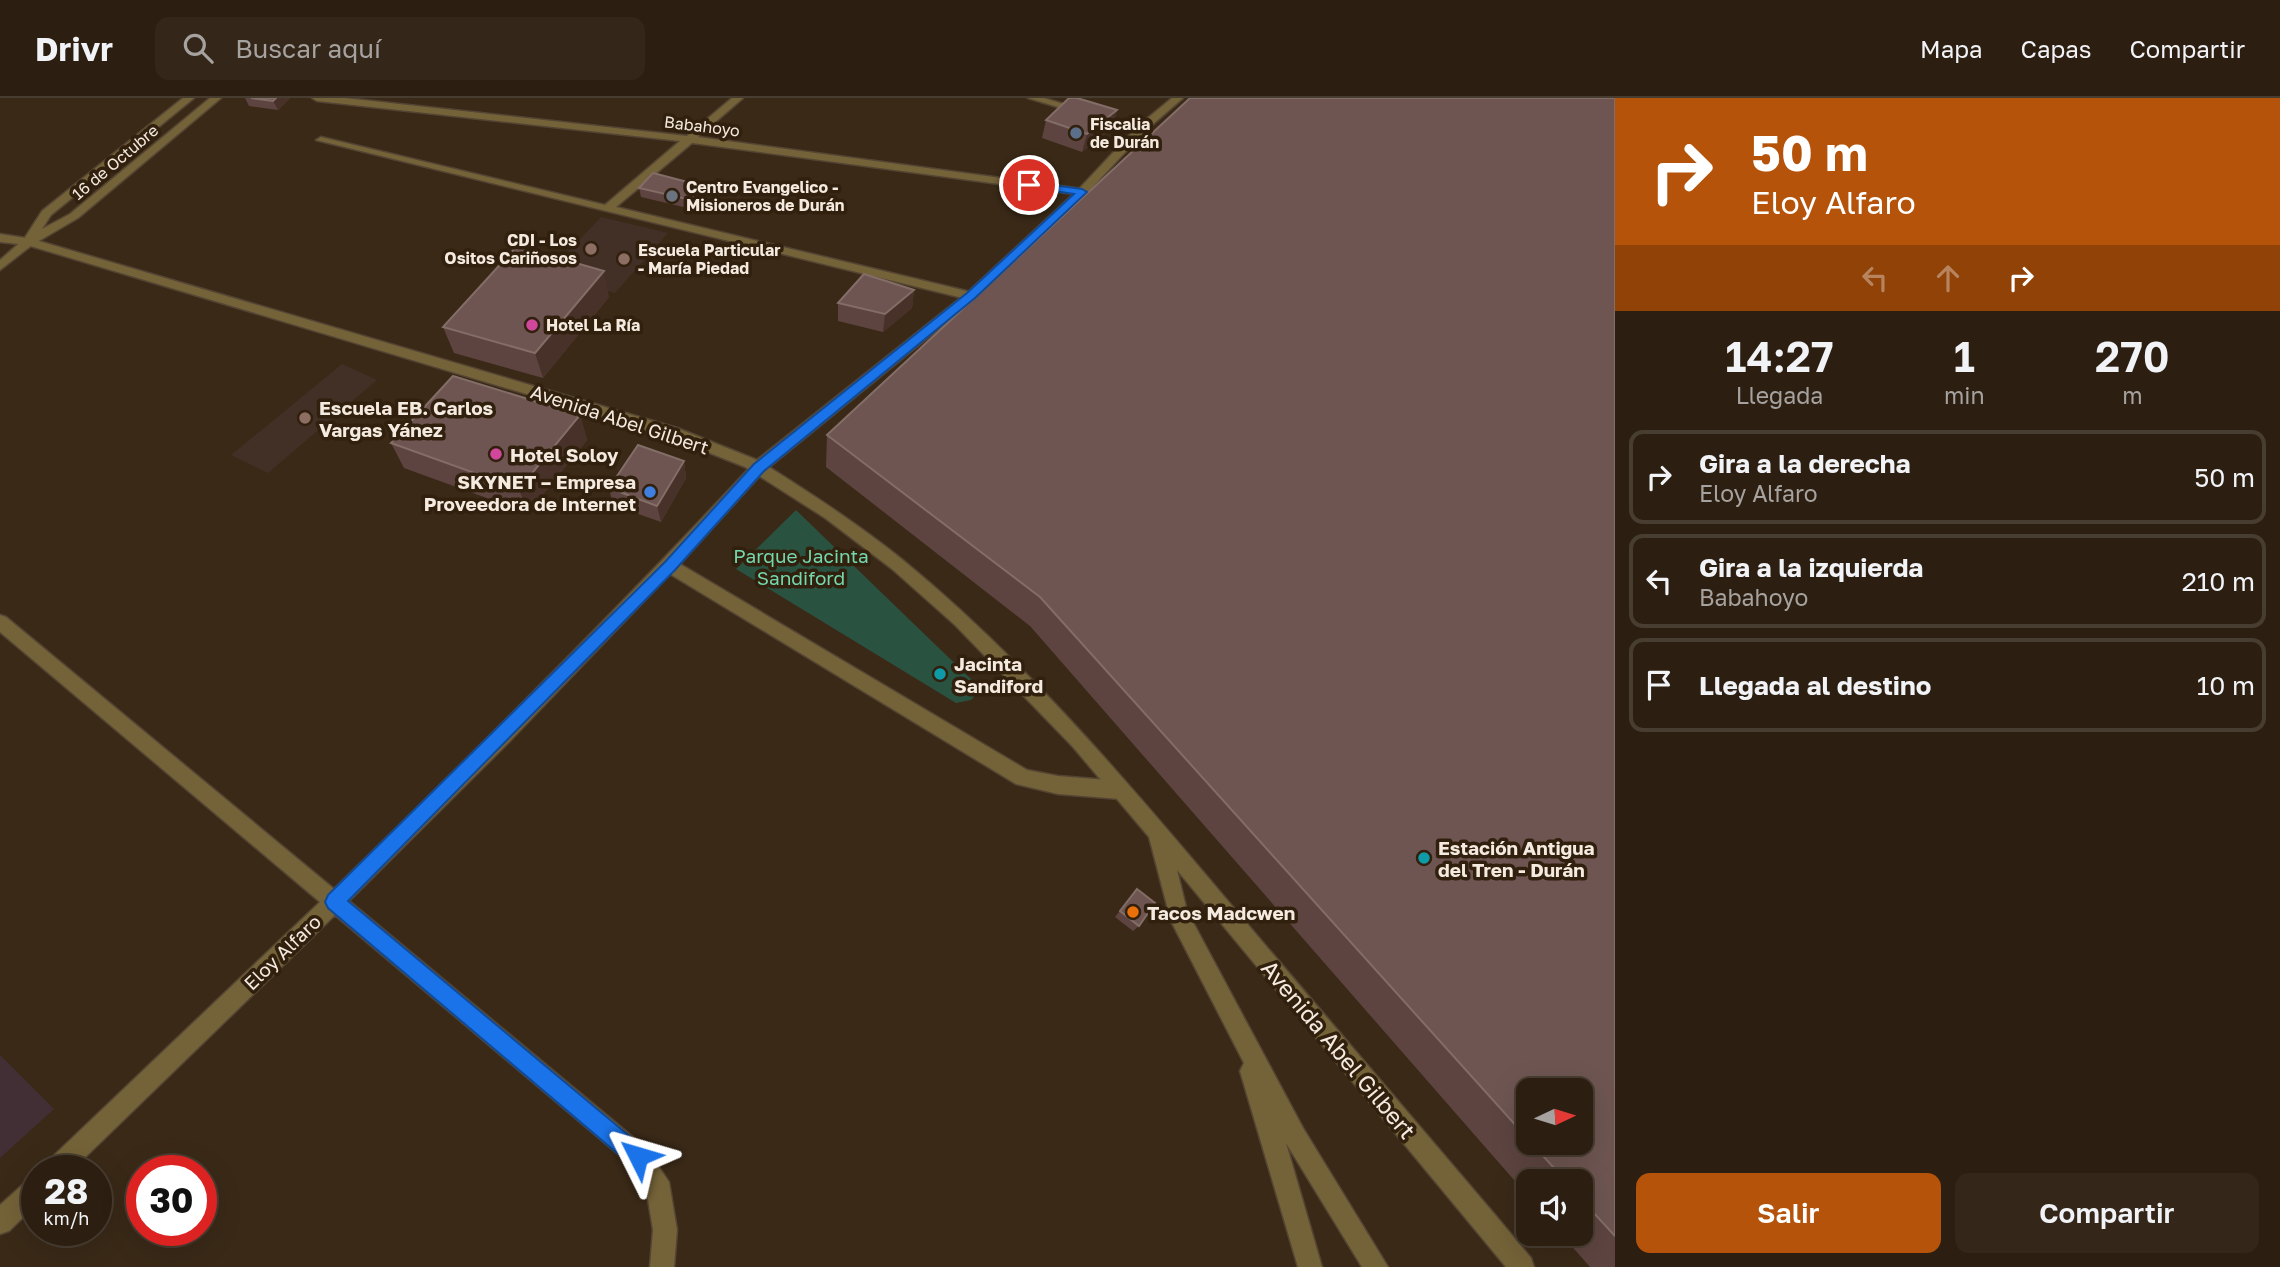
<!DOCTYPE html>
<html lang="es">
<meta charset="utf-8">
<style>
body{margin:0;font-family:"Golos Text",sans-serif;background:#34271a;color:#f1f3f6;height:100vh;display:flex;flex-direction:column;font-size:26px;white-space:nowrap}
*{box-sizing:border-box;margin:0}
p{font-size:23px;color:#a6a29f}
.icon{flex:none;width:38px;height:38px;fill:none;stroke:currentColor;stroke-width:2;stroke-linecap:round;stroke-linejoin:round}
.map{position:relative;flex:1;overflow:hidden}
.sheet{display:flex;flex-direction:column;background:#2c1f11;width:665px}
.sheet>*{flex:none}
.hud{background:#b45309;color:#fff;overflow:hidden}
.needle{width:46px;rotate:86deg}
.buttons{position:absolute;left:1516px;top:980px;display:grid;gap:14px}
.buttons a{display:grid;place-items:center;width:77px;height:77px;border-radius:14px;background:#2c1f11;box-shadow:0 7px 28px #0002,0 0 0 2px #483d31;font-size:35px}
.speed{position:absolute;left:21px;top:1057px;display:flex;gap:14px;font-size:35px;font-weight:700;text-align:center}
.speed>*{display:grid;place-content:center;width:91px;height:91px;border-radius:50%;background:#2c1f11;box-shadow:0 7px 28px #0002,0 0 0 2px #483d31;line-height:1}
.speed small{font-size:18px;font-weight:400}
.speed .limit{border:10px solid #d22;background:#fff;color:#111}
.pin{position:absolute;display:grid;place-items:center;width:60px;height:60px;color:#fff;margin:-30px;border:4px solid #fff;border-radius:50%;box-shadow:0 2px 7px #0007}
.me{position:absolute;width:77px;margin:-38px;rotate:310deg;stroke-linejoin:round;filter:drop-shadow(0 0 5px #0008)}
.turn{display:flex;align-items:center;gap:24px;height:147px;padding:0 21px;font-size:32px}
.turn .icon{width:91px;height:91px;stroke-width:2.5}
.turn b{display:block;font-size:49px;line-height:60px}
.lanes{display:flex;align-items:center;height:66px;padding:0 21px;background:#0003;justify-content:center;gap:35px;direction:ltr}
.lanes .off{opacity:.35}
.eta{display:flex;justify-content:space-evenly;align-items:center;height:119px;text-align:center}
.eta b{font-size:42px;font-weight:600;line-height:49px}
.button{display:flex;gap:14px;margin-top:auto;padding:14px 21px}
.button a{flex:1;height:80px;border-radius:14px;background:#b45309;color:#fff;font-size:28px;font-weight:600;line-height:80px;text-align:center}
.button a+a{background:#34271a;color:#f1f3f6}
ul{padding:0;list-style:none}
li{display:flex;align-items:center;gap:21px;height:94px;margin:0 14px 10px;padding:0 7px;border:4px solid #483d31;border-radius:14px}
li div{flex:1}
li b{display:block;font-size:26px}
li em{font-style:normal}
header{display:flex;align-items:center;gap:42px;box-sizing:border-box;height:98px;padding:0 35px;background:#2c1f11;border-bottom:2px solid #483d31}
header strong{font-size:33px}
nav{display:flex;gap:38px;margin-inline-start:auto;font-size:24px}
.search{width:490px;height:63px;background:#34271a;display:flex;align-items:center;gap:18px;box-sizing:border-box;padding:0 24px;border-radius:14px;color:#a6a29f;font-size:26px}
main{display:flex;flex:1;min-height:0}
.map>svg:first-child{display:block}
</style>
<header>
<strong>Drivr</strong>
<div class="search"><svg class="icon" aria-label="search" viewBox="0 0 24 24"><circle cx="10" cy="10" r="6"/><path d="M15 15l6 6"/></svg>Buscar aquí</div>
<nav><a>Mapa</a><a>Capas</a><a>Compartir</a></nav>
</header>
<main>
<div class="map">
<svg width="1615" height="1169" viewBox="0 0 1615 1169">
<rect width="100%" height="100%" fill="#3a2917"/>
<!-- education -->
<path fill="#423027" d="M601 119 668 135 615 195 547 176Z
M342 266 377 282 268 375 231 357Z"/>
<!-- medical -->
<path fill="#422e35" d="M0 957 54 1011 0 1060Z"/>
<!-- green -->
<path fill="#2a5241" d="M796 412 975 585 978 594 971 602 956 605 736 471Z"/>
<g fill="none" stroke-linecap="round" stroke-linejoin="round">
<!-- minor casing -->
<g stroke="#544433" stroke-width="3">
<path id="minor" d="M183 0H194L51 117 42 131 70 116 210 0H221L78 120 32 147 0 172V162L24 141 42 113Z
M312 0H345L687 38 732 0H743L698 39 1082 91 1088 94 1082 97 692 45 616 109 975 195 977 198 971 202 316 42 321 39 605 107 680 43 317 3Z
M1028 0H1044L1146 31 1137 33Z
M759 364 764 365 766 369 764 373 680 466 1027 672 1058 678 1120 683 1127 686 1129 692 1127 698 1120 701 1058 696 1016 686 670 476 508 645 349 803 646 1050 669 1084 677 1132 674 1169H650L653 1132 646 1089 630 1066 335 817 71 1073H42L46 1065 320 804 0 534V517L6 519 334 791C477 652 618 511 754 365Z
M37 1077V1106L9 1133 0 1136V1107L29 1081Z"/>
</g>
<!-- tertiary casing -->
<g stroke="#544433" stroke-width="3">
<path id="tertiary" d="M1172 0H1183L1145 33 1086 96 975 201 769 369C815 398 861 428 904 463 1034 570 1141 700 1249 828 1331 925 1414 1021 1496 1118L1531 1160 1534 1169H1506L1177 772 1187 813 1303 1030 1388 1169H1362L1286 1045 1322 1169H1298L1240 973 1244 965 1171 823 1149 739 1073 649 955 527 892 471 825 420 745 369 667 338 27 147 0 144V136L32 141 677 330 757 362 967 195 1078 92 1137 29Z"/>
</g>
<!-- minor -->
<use href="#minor" fill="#746238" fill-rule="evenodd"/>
<!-- tertiary -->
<use href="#tertiary" fill="#746238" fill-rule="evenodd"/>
</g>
<!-- wall -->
<path fill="#5d4440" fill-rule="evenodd" d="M245 0H290L278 12 249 8Z
M1615 0V1169H1590L1561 1136H1580V1083H1528V1098L1030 528 826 369 827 337ZM1528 992 1580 1045H1528Z
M1117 12 1112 30 1082 54 1042 40 1046 22Z
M639 90 704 97 692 111 641 99Z
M914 192 912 210 883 234 838 223V205Z
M609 199 543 280 454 255 443 229Z
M580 317 587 342 528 415 404 370 391 345Z
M684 363 686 380 661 424 613 407 609 390Z
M1137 791 1139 828 1133 833 1115 819Z"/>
<!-- shaded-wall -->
<path fill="#483128" d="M276 0H290L278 12 273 3Z
M1117 12 1112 30 1082 54 1087 36Z
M703 88 704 97 692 111 691 102Z
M604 173 609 199 543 280 535 255Z
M914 192 912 210 883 234 885 216Z
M580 317 587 342 528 415 519 391Z
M684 363 686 380 661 424 657 408Z"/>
<!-- building -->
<path fill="#6e5551" stroke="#836d67" stroke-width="2" d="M251 0H276L273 3Z
M1069 0H1077L1117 12 1087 36 1046 22Z
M1190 0H1615V1138L1580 1100V1083H1566L1531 1045H1580V992H1528V1041L1040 499 827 337Z
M653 75 703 88 691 102 639 90Z
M517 148 604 173 535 255 443 229Z
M864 176 914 192 885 216 838 205Z
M453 278 580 317 519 391 391 345Z
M638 347 684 363 657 408 609 390Z
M1137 791 1155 805 1139 828 1120 813Z"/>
<!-- route -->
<path fill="#1a73e8" stroke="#114b97" stroke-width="2" d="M1029 84 1082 91 1087 94 975 200 764 373 675 472 348 803 645 1051 648 1058 645 1066 638 1069 630 1066 328 810 325 804 328 797 665 464 754 366 967 195 1074 96 1026 89 1024 87Z"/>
<!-- markers -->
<circle fill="#5c6f8a" stroke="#30200d" stroke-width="2.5" cx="1076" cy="35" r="7"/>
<circle fill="#6b7280" stroke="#30200d" stroke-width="2.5" cx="672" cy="98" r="7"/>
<g fill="#8d6e63" stroke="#30200d" stroke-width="2.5">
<circle cx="591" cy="151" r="7"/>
<circle cx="624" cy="161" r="7"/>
<circle cx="305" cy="320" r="7"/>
</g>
<g fill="#d1479c" stroke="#30200d" stroke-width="2.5">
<circle cx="532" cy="227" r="7"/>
<circle cx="496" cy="356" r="7"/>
</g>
<circle fill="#3f7fe0" stroke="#30200d" stroke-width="2.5" cx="650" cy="394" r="7"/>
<g fill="#0f9aa8" stroke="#30200d" stroke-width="2.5">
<circle cx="940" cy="576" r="7"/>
<circle cx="1424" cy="760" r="7"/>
</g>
<circle fill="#e8710a" stroke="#30200d" stroke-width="2.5" cx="1133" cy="814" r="7"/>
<g text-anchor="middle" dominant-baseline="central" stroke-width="7" stroke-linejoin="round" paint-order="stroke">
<!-- far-poi labels -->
<g font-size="16" font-weight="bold" fill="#f5eadf" stroke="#30200d" text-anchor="start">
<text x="1090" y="26">Fiscalia<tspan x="1090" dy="18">de Durán</tspan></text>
<text x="686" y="89">Centro Evangelico -<tspan x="686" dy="18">Misioneros de Durán</tspan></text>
<text x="577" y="142" text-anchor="end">CDI - Los<tspan x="577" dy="18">Ositos Cariñosos</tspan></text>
<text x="638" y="152">Escuela Particular<tspan x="638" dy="18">- María Piedad</tspan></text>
<text x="546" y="227">Hotel La Ría</text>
</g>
<!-- far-street labels -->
<g font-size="16" fill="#f5eadf" stroke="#30200d">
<text transform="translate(702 28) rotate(7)">Babahoyo</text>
<text transform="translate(115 64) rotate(-40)">16 de Octubre</text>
</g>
<!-- poi labels -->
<g font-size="19" font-weight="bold" fill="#f5eadf" stroke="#30200d" text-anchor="start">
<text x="319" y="309">Escuela EB. Carlos<tspan x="319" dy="22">Vargas Yánez</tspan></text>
<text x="510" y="356">Hotel Soloy</text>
<text x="636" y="383" text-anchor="end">SKYNET – Empresa<tspan x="636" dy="22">Proveedora de Internet</tspan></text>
<text x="954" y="565">Jacinta<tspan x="954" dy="22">Sandiford</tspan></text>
<text x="1438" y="749">Estación Antigua<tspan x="1438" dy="22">del Tren - Durán</tspan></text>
<text x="1147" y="814">Tacos Madcwen</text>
</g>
<!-- street labels -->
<g font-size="19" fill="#f5eadf" stroke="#30200d">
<text transform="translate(620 321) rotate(18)">Avenida Abel Gilbert</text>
<text transform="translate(282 854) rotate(-44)">Eloy Alfaro</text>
</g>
<!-- park labels -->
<g font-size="19" fill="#74d7ae" stroke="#30200d">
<text x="801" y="457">Parque Jacinta<tspan x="801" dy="22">Sandiford</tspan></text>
</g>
<!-- near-street labels -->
<g font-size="23" fill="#f5eadf" stroke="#30200d">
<text transform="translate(1339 951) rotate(50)">Avenida Abel Gilbert</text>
</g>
</g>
</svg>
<div class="buttons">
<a><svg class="needle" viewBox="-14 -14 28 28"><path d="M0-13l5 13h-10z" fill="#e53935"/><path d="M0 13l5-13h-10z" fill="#a6a29f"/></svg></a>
<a><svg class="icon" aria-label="sound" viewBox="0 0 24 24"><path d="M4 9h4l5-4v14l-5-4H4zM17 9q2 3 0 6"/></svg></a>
</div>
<div class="speed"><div>28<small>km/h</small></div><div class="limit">30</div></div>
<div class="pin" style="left:1029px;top:87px;background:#d93025"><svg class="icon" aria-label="arrive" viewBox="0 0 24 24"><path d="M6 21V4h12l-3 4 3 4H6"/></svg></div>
<svg class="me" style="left:638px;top:1058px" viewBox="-20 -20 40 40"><path d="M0-17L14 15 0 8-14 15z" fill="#1a73e8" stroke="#fff" stroke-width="4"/></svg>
</div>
<section class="sheet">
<div class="hud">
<div class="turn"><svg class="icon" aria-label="right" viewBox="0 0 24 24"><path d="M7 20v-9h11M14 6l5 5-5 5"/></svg><div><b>50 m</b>Eloy Alfaro</div></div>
<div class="lanes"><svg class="icon off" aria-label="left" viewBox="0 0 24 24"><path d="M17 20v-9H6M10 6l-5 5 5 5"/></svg><svg class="icon off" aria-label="ahead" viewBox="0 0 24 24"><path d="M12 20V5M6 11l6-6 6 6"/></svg><svg class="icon" aria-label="right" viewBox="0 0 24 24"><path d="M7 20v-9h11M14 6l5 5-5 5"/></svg></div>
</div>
<div class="eta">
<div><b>14:27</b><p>Llegada</p></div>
<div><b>1</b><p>min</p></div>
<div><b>270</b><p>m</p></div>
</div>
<ul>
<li><svg class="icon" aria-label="right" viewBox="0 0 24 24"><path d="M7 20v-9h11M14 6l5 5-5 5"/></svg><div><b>Gira a la derecha</b><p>Eloy Alfaro</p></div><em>50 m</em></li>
<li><svg class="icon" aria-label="left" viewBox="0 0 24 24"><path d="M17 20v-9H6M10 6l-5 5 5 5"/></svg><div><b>Gira a la izquierda</b><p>Babahoyo</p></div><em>210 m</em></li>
<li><svg class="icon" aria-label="arrive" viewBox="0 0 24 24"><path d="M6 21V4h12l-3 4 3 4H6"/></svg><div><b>Llegada al destino</b></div><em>10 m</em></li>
</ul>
<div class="button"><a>Salir</a><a>Compartir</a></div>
</section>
</main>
